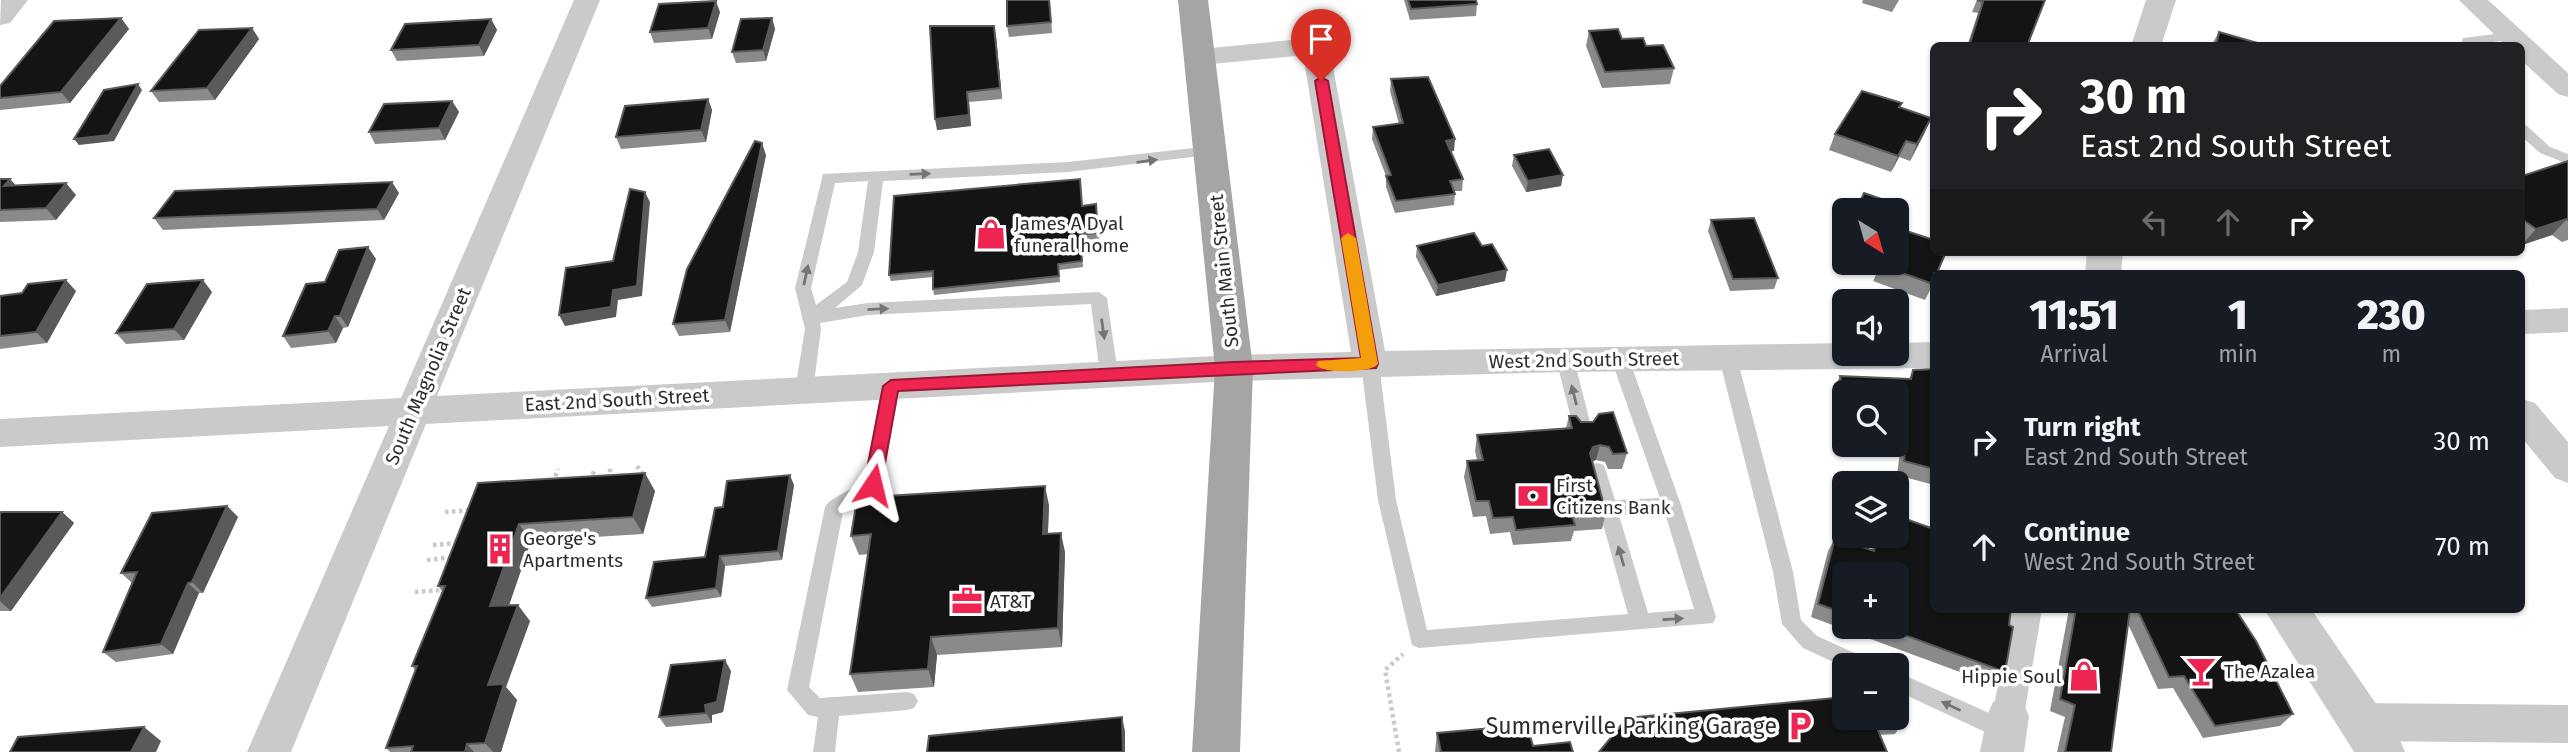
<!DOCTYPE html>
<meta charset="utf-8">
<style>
body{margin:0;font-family:"Fira Sans",sans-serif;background:#242831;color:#f1f3f6;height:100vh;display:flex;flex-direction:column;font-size:26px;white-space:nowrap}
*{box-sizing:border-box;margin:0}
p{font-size:23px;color:#9ea1a6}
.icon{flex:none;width:38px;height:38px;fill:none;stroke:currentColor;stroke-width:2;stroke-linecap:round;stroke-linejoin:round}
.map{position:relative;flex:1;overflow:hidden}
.side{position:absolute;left:1930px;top:270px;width:595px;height:343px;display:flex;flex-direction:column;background:#171b24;border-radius:10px;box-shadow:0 2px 5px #0004}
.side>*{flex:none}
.banner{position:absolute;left:1930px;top:42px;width:595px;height:214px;border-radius:10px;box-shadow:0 2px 5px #0004;background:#202124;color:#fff;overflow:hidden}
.needle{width:46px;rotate:143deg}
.fabs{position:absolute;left:1832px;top:198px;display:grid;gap:14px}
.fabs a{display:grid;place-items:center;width:77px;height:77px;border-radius:10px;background:#171b24;box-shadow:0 2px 5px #0004;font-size:35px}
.pin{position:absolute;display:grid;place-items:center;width:60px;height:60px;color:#fff;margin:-72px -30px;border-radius:50% 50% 50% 0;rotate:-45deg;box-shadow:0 0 7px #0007}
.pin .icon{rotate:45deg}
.me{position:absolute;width:77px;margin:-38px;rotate:10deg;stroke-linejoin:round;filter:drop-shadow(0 0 5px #0008)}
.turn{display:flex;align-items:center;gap:24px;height:147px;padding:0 35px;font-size:32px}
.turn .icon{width:91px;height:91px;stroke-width:2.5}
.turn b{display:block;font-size:49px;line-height:60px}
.lanes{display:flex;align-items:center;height:66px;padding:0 35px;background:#0003;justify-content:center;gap:35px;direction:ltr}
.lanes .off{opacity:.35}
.eta{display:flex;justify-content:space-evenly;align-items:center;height:119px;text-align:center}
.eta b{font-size:42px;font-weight:800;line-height:49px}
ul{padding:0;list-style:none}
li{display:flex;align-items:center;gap:21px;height:105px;padding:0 35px}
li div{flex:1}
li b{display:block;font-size:26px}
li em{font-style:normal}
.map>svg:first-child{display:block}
</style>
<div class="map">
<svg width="2568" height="752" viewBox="0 0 2568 752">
<rect width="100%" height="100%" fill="#fff"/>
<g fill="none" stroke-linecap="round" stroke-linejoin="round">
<!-- path -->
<path stroke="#cacaca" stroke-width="4.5" stroke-dasharray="3.5 3.5" stroke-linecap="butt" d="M637 466 645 477
M608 479 611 467
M590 481 595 469
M553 483 558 469
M445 512 472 510
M433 545 459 543
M427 560 454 557
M415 592 445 590
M1399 752 1385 670 1403 654"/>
<!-- service -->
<path fill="#cacaca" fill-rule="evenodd" d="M2511 32 2516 33V39L2461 46 2463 38Z
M2522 124 2527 126 2550 147 2568 154V164L2540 153 2522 137Z
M1211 146 1216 148 1218 151 1216 154 1068 172 883 181 874 252 862 285 835 308 868 303 1099 292 1107 298 1118 374 1115 379H1103L1100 374 1091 304 868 315 820 323 821 329 813 390 810 395H798L795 390 805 329 795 288 823 174 1068 162ZM868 181 858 252 847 282 816 305 811 288 835 183Z
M1728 352 1734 354 1737 358 1793 572 1801 620 1817 636 1868 659 1871 665H1844V667L1803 648 1782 624 1773 572 1719 358 1722 354Z
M1565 353 1571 355 1574 359 1592 430 1589 435H1577L1574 430 1556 359 1559 355Z
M1620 353 1626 355 1629 359 1681 505 1716 617 1713 623 1419 648 1412 645 1378 500 1361 364 1364 359H1376L1379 364 1396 500 1427 630 1628 614 1588 470 1590 465 1597 463 1604 465 1615 500 1660 498 1611 359 1614 355ZM1665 513 1694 609 1648 613 1619 515Z
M891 378 897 380 900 385 882 485 864 502 843 512 809 687 820 698 907 692 914 694 918 701 914 708 907 710 839 716 835 752H813L818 717 808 715 787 690 825 507C829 498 854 489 864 481L882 385 885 380Z
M1897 672 2014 724 2017 731 2014 738 2006 741 1998 738 1897 691Z"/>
<!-- pedestrian -->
<path fill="#cacaca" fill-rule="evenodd" d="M2012 609H2042L2024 716 2019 726 2008 730 1997 726 1992 716Z"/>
<!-- minor -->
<path fill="#cacaca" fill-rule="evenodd" d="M28 0 10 23 0 25 1 0Z
M574 0H600L437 396 1234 355 1351 352 1304 60 1296 56 1201 65 1191 63 1187 57 1191 51 1201 49 1301 39 1327 50 1331 56 1385 351 1844 343V354H1897V343L1934 342V368L1565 372 1234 381 426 424 291 752H247L389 426 0 447V419L401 398Z
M2459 0H2488L2568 73V97L2558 94 2522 61V46H2506Z
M2568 308V332L2522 334V310Z
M2522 399 2535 403 2568 442V483L2555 478 2522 438Z
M2008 697 2023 702 2029 716 2024 752H1980L1987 716 1993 702Z
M2361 703 2568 705V743L2361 741 2346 736 2340 722 2346 708Z"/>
<!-- tertiary -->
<path fill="#cacaca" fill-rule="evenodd" d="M2146 0H2176L2161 46H2131Z
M2087 252H2123L2121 273H2085Z
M2264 609H2311L2398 736 2405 752H2354Z"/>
<!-- primary -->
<path fill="#a5a5a5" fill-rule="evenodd" d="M1178 0H1208L1253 368 1240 752H1192L1215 368Z"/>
</g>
<!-- wall -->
<path fill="#8a8a8a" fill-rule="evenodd" d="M1050 0 1052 33 1009 37 1007 26Z
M1404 0H1476L1477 4 1476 16 1410 20Z
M1863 0H1899L1892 12 1862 3Z
M1977 0H2045L2027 46H1967L1978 13 1972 12Z
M720 12 712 39 654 43 650 32Z
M121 18 129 29 70 103 0 110V86Z
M772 18 775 29 766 61 736 63 732 52Z
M491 19 497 30 484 56 397 61 391 50Z
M252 28 259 39 215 100 159 102 151 91Z
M1589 31 1622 39 1674 68 1670 84 1602 88 1586 46Z
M2219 32 2268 46H2211Z
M996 36 1002 99 969 102 971 126 937 130Z
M1391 79 1454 151H1451L1463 179 1462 191H1454L1455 194 1454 205 1395 213 1386 187V176L1372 139 1373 127 1399 124 1390 91Z
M708 99 712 110 706 142 621 149 616 137Z
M452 101 459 112 445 140 375 144 369 132Z
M1900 108 1931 118 1924 134 1910 161 1899 157 1891 172 1829 150 1835 134Z
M766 155 730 332 679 336 673 324Z
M1514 155 1561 186 1526 192 1512 166Z
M2568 161V240L2562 242 2552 235 2522 245V176Z
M0 179H10L16 186 76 195 56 220 0 222Z
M399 193 384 220 163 230 154 218Z
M1096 204 1099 239 1081 240 1083 267 1059 270 1060 282 934 295 933 289V277L891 281 889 275 1082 206Z
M1711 220 1778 278 1774 289 1730 291 1708 231Z
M1844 235V262H1897L1934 282 1925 300 1873 281 1876 275 1834 260Z
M1417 246H1482L1505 281 1436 296 1416 257Z
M376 259 348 327 343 328 336 343 291 348 283 336 325 282Z
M76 291 47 343 0 349V296Z
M212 292 184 340 126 344 116 333Z
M1934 369V485L1897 475 1901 444H1897V392H1844V428L1833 391 1840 376 1909 379 1913 370Z
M1569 416 1581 422 1627 453 1622 469H1608L1605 462 1596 460 1592 462 1606 513 1602 529 1574 531 1571 541 1513 545 1510 532 1490 534 1486 516 1473 517 1464 477 1467 461 1477 460 1475 451 1477 435 1566 428Z
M478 483 655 491 643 534 531 541 509 605 530 621 506 687 517 700 501 752H390L386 748 415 670 412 666 443 592 438 586Z
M794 485 782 560 725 566 721 597 652 607 646 598 705 557 723 507Z
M1049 505 1048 534 1065 552 1062 647 937 655 934 687 858 692 850 674 868 554 859 555 851 536Z
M1934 505V609L2009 625 2005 672 1995 685 1811 617 1828 551 1835 538 1871 550 1874 536H1897L1932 529ZM1844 574 1897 626H1844Z
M227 506 238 517 203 593H199L173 654 116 662 103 652 132 583 121 573Z
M62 512 74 523 11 611H0V513Z
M2069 609H2235L2293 714 2280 726 2203 738 2173 688 2158 689 2128 624 2111 752H2057L2065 717 2050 711Z
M731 671 723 712 712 715V723L666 727 659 717Z
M1906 718 1895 734 1599 752Z
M1437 733 1533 746 1573 752H1435Z"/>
<!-- shaded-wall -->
<path fill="#5a5a5a" d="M716 1 720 12 712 39 708 28Z
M121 18 129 29 70 103 61 92Z
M772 18 775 29 766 61 763 50Z
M491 19 497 30 484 56 479 45Z
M994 26 996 36 1002 99 1000 88Z
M252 28 259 39 215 100 207 88Z
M138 84 142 90 114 141 79 145 74 139Z
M967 92 969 102 971 126 937 130 935 119Z
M708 99 712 110 706 142 701 130Z
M452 101 459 112 445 140 439 128Z
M1931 118 1924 134 1910 161 1917 144Z
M1455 139 1454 151 1445 152 1446 141Z
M1906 141 1899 157 1891 172 1898 156Z
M762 143 766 155 730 332 725 320Z
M1563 175 1561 186 1526 192 1528 181Z
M10 179 20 190 4 186Z
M392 182 399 193 384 220 377 209Z
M66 183 76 195 56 220 46 208Z
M645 192 650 202 642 296 618 300 616 317 565 326 559 315 613 290Z
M2567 219 2552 235 2522 245 2536 229Z
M368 247 376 259 348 327 340 316Z
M1507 270 1505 281 1436 296 1438 285Z
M66 280 76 291 47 343 36 332Z
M203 280 212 292 184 340 174 329Z
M335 316 343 328 336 343 328 331Z
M1600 445 1596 460 1589 462 1590 453 1593 447Z
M645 473 655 491 643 534 633 517Z
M790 475 794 485 782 560 778 551Z
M1045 486 1049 505 1047 553 1043 534Z
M227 506 238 517 203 593 192 582Z
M62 512 74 523 11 611 0 601V598Z
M519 524 531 541 503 623 490 606Z
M1061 533 1065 552 1062 647 1058 628Z
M720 556 725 566 721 597 716 588Z
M188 583 199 593 173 654 161 644Z
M518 605 530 621 506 687 517 700 501 752H493L485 743 488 685Z
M931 637 937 655 934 687 928 669Z
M725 660 731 671 723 712 712 715V723L706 713 705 705Z
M1122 717 1125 731V752H1123Z
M144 727 161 741 156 752H131Z
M467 744 474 752H465Z"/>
<!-- building -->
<path fill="#141414" stroke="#5a5a5a" stroke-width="2" d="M1007 0H1049L1051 22 1007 26Z
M1408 0H1476L1477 4 1411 9Z
M1977 0H2045L2027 46H1969L1983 2Z
M716 1 708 28 650 32 659 4Z
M121 18 61 92 0 98V86L54 21Z
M772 18 763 50 732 52 741 19Z
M491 19 479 45 391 50 405 24Z
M930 26H994L1000 88 967 92 969 115 935 119Z
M252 28 207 88 151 91 199 30Z
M1618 29 1622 39 1643 38 1646 46 1663 45 1674 68 1605 72 1589 31Z
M2219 32 2268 46H2216Z
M1428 77 1455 139 1446 141 1463 179 1450 181 1455 194 1396 201 1386 176 1391 175 1373 127 1403 123 1391 79Z
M138 84 109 135 74 139 104 90Z
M1862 91 1902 103 1899 107 1931 118 1917 144 1906 141 1898 156 1835 134Z
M708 99 701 130 616 137 625 106Z
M452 101 439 128 369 132 384 104Z
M755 141 762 143 725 320 673 324 687 269Z
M1549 149 1563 175 1528 181 1514 155Z
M2568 161V220L2567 219 2536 229 2522 219V176Z
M0 179H10L4 186 66 183 46 208 0 210Z
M1080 179 1082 206 1096 204 1098 233 1080 234 1082 261 1058 264 1059 276 933 289V271L889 275 894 196Z
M392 182 377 209 154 218 175 191Z
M630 189 645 192 637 286 613 290 611 307 559 315 566 268 613 261Z
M1864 193 1899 205 1896 210H1856Z
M1754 218 1778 278 1733 279 1711 220Z
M1897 228 1934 240V252H1946L1937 273H1934L1933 284 1880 265 1881 262H1897Z
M1474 233 1482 246 1492 244 1507 270 1438 285 1417 246Z
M1844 235V245L1840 244Z
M368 247 340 316H335L328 331 283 336 306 284 325 282 339 250Z
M66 280 36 332 0 336V296L22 293 28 284Z
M203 280 174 329 116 333 147 284Z
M1934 369V469L1904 461 1908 430H1897V392H1844L1840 376 1911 379 1913 370Z
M1613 412 1627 453 1613 454 1609 447 1600 445 1593 447 1590 453 1606 513 1572 516 1575 525 1516 530 1513 517 1493 518 1489 501H1476L1467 461 1483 460 1477 435 1572 428 1569 416H1576L1581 422H1593L1599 414Z
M645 473 633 517 519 524 490 606 518 605 488 685 504 684 485 743 467 744 465 752H411L413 746 386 748 417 666H412L445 586H438L478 483Z
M790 475 778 551 720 556 716 588 646 598 654 562 705 557 715 508 723 507 727 481Z
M1045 486 1043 534 1061 533 1058 628 931 637 928 669 850 674 871 534 851 536 856 505 870 504 871 497Z
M227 506 192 582 188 583 161 644 103 652 137 572 121 573 152 513Z
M1 512H62L0 598V513Z
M1897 516 1934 529V609H2011L2009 625 2013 627 2005 672 1880 626H1897V574H1844V613L1818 604 1835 538 1874 551 1878 536H1897Z
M2076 609H2130L2111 752H2065L2075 705 2060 699Z
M2137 609H2235L2256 641 2293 714 2215 726 2184 676 2169 677Z
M725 660 717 702 705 705 706 713 659 717 671 665Z
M1844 697V718H1897V697L1906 718 1874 721 1887 752H1599L1627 718Z
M1122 717 1123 752H927L929 736Z
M1527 725 1533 746 1570 742 1573 752H1441L1437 733Z
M144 727 131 752H10L18 737Z"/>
<!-- one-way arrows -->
<defs><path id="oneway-solid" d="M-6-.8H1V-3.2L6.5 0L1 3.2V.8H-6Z" transform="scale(1.75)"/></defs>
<g fill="#747474">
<use href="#oneway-solid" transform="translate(1147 161) rotate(-8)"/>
<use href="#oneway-solid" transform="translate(920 174) rotate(-2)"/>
<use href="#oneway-solid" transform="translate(806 275) rotate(-78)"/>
<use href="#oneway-solid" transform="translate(878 309) rotate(-3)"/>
<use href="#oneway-solid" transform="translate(1103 329) rotate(82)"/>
<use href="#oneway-solid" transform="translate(1574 395) rotate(-104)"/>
<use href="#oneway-solid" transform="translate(1621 556) rotate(-106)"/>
<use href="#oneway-solid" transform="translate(1673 619) rotate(-4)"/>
<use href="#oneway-solid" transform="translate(1951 706) rotate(-155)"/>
</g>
<!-- route -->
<path fill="#ee2550" stroke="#9b1834" stroke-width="2" d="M1321 77 1328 81 1378 364 1376 368 898 391 881 485 879 490H867L864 485 883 386 891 380 1234 362 1361 358 1315 81Z"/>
<!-- slow -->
<path fill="#f59e0b" d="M1348 233 1356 238 1378 364C1371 373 1323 374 1316 365L1318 361 1361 358 1341 238Z"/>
<!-- icons -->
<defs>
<g id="shop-bare" transform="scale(2.415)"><path d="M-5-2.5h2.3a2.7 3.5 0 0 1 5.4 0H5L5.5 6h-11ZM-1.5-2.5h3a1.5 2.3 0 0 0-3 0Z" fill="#ee2550" stroke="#fff" stroke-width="2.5" paint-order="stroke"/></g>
<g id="bank-bare" transform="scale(2.415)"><path d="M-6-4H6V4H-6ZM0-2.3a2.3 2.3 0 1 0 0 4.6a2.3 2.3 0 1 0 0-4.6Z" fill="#ee2550" stroke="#fff" stroke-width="2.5" paint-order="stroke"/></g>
<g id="building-bare" transform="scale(2.415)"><path d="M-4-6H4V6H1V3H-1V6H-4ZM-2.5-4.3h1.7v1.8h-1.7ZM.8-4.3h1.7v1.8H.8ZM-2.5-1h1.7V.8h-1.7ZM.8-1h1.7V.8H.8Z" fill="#ee2550" stroke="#fff" stroke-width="2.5" paint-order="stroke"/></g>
<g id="office-bare" transform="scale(2.415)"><path d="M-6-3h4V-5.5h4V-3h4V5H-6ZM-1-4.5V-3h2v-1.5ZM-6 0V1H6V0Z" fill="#ee2550" stroke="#fff" stroke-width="2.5" paint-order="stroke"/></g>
<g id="bar-bare" transform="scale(2.415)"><path d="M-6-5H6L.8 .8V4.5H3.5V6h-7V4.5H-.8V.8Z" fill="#ee2550" stroke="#fff" stroke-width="2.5" paint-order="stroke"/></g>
<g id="parking-bare" transform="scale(2.415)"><path d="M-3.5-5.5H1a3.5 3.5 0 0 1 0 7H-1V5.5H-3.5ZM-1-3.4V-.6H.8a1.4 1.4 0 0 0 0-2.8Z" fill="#ee2550" stroke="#fff" stroke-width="2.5" paint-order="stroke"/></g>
</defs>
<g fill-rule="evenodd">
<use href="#shop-bare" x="991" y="234"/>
<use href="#bank-bare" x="1533" y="496"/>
<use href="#building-bare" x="500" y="549"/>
<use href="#office-bare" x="967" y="601"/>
<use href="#bar-bare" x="2201" y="671"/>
<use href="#shop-bare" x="2084" y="676"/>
<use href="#parking-bare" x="1800" y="726"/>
</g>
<g text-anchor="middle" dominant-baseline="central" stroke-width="7" stroke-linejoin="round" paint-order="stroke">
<!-- poi labels -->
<g font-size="19" fill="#2d2d2d" stroke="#fff" text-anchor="start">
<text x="1014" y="223">James A Dyal<tspan x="1014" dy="22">funeral home</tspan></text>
<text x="1556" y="485">First<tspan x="1556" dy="22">Citizens Bank</tspan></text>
<text x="523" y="538">George's<tspan x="523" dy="22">Apartments</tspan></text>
<text x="990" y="601">AT&amp;T</text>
<text x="2224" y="671">The Azalea</text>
<text x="2061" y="676" text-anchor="end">Hippie Soul</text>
</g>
<!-- street labels -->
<g font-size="19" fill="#2d2d2d" stroke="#fff">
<text transform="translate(1224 271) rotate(-96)">South Main Street</text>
<text transform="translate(1584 360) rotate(-1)">West 2nd South Street</text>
<text transform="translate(428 376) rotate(-67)">South Magnolia Street</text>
<text transform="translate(617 400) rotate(-3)">East 2nd South Street</text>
</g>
<!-- near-poi labels -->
<g font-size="23" fill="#2d2d2d" stroke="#fff" text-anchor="end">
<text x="1777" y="726">Summerville Parking Garage</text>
</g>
</g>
</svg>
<div class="fabs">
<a><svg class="needle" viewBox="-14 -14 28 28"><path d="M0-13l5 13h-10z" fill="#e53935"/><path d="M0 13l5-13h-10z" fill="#9ea1a6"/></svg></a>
<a><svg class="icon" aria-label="sound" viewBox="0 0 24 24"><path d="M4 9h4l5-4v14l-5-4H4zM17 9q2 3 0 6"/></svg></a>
<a><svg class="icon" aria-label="search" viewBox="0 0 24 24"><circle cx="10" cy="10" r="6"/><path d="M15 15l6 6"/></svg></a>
<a><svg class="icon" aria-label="layers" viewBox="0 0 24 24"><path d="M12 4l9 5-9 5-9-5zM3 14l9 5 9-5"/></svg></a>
<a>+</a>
<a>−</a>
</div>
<div class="pin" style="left:1321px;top:81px;background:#d93025"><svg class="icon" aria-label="arrive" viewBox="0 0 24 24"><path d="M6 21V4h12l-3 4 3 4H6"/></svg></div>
<svg class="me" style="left:873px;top:485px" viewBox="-20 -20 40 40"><path d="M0-17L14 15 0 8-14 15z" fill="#ee2550" stroke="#fff" stroke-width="4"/></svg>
<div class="banner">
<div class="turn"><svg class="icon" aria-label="right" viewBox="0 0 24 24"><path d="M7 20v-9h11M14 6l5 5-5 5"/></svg><div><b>30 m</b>East 2nd South Street</div></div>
<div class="lanes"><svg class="icon off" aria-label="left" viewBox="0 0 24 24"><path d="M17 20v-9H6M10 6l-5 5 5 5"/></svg><svg class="icon off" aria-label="ahead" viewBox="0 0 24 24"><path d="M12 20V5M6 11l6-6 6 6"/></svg><svg class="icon" aria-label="right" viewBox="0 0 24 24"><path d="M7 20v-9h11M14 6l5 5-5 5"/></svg></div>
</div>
<section class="side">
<div class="eta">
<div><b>11:51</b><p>Arrival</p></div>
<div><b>1</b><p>min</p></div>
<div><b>230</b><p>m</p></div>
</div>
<ul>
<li><svg class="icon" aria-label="right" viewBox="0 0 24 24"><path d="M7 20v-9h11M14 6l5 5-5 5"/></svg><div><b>Turn right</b><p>East 2nd South Street</p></div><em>30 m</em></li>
<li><svg class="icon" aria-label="ahead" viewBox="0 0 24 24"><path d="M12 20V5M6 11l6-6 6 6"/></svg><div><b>Continue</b><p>West 2nd South Street</p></div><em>70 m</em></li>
</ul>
</section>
</div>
